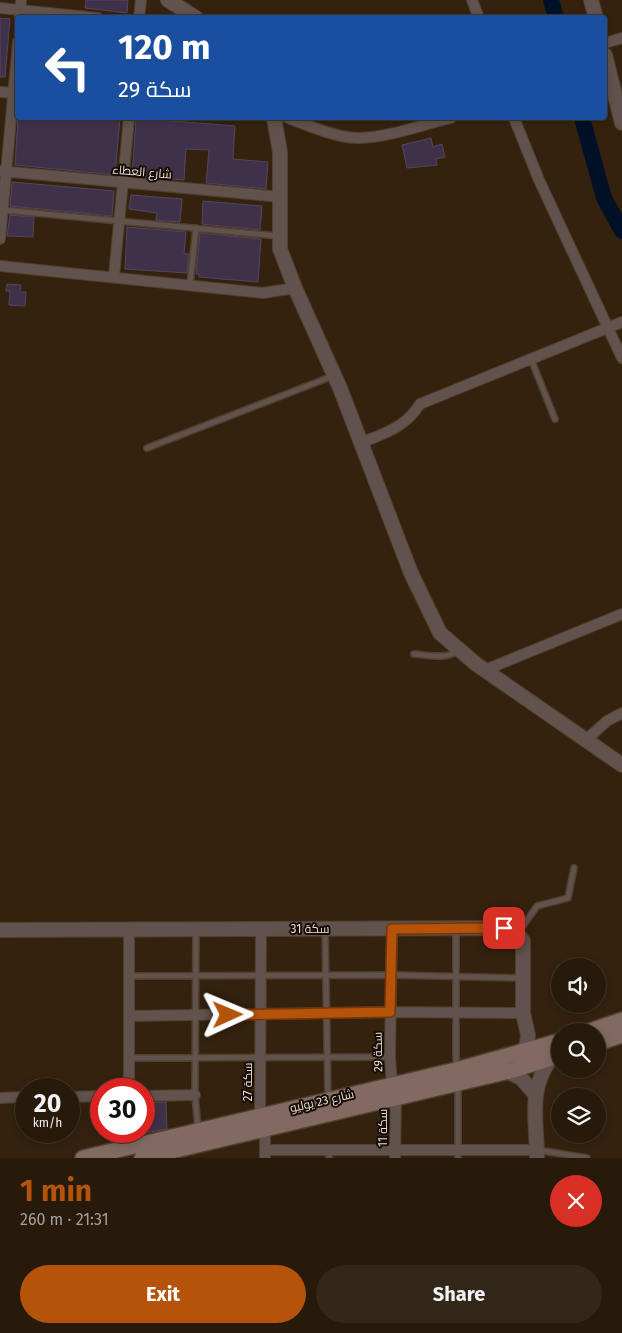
<!DOCTYPE html>
<meta charset="utf-8">
<style>
body{margin:0;font-family:"Fira Sans",Cairo,sans-serif;background:#332719;color:#f1f3f6;height:100vh;display:flex;flex-direction:column;font-size:19px;white-space:nowrap}
*{box-sizing:border-box;margin:0}
p{font-size:16px;color:#a4a19d}
.icon{flex:none;width:28px;height:28px;fill:none;stroke:currentColor;stroke-width:2;stroke-linecap:round;stroke-linejoin:round}
.map{position:relative;height:1158px;overflow:hidden}
.details{display:flex;flex-direction:column;background:#271a0b;flex:1}
.details>*{flex:none}
.top-card{position:absolute;left:15px;top:15px;width:592px;height:105px;border-radius:5px;box-shadow:0 2px 8px #0003,0 0 0 1px #43382c;background:#1a4fa0;color:#fff;overflow:hidden}
.fabs{position:absolute;left:551px;top:958px;display:grid;gap:10px}
.fabs a{display:grid;place-items:center;width:55px;height:55px;border-radius:50%;background:#271a0b;box-shadow:0 2px 8px #0003,0 0 0 1px #43382c;font-size:25px}
.speed{position:absolute;left:15px;top:1078px;display:flex;gap:10px;font-size:25px;font-weight:700;text-align:center}
.speed>*{display:grid;place-content:center;width:65px;height:65px;border-radius:50%;background:#271a0b;box-shadow:0 2px 8px #0003,0 0 0 1px #43382c;line-height:1}
.speed small{font-size:12px;font-weight:400}
.speed .limit{border:8px solid #d22;background:#fff;color:#111}
.pin{position:absolute;display:grid;place-items:center;width:42px;height:42px;color:#fff;margin:-21px;border-radius:10px;box-shadow:0 2px 8px #0006}
.me{position:absolute;width:55px;margin:-28px;rotate:89deg;stroke-linejoin:round;filter:drop-shadow(0 0 4px #0008)}
.turn{display:flex;align-items:center;gap:18px;height:105px;padding:0 20px;font-size:22px}
.turn .icon{width:65px;height:65px;stroke-width:2.5}
.turn b{display:block;font-size:35px;line-height:42px}
.round{display:grid;place-items:center;flex:none;width:52px;height:52px;border-radius:26px;background:#332719}
.overview{display:flex;align-items:center;justify-content:space-between;height:85px;padding:0 20px}
h1{font-size:30px;font-weight:700;line-height:38px;color:#b45309}
.button{display:flex;gap:10px;margin-top:auto;padding:10px 20px}
.button a{flex:1;height:58px;border-radius:30px;background:#b45309;color:#fff;font-size:20px;font-weight:700;line-height:58px;text-align:center}
.button a+a{background:#332719;color:#f1f3f6}
.map>svg:first-child{display:block}
</style>
<div class="map">
<svg width="622" height="1158" viewBox="0 0 622 1158">
<rect width="100%" height="100%" fill="#34220f"/>
<g fill="none" stroke-linecap="round" stroke-linejoin="round">
<!-- river -->
<path stroke="#011125" stroke-width="16" d="M551 0 556 18
M582 118 604 198 622 231"/>
</g>
<!-- building -->
<path fill="#40314b" stroke="#53465d" d="M86 0H128L127 13 85 8Z
M0 18 10 19 5 77H0Z
M18 118H120L115 175 15 165Z
M136 118 235 126 233 159 268 162 266 189 206 183 209 150 186 149 184 180 132 176Z
M431 138 433 147 442 144 445 157 436 159 437 165 407 168 402 145Z
M12 182 114 191 112 216 10 206Z
M131 195 182 199 180 222 156 220 157 213 129 209Z
M203 201 262 206 260 230 202 224Z
M10 215 34 217 33 237 7 236Z
M127 227 186 232 184 254H189L187 273 125 269Z
M200 233 261 239 258 282 199 277V274H196Z
M7 284 21 285 20 292H26L25 306 9 305 10 291H6Z
M166 1102 167 1129 144 1133V1103Z"/>
<g fill="none" stroke-linecap="round" stroke-linejoin="round">
<!-- service casing -->
<g stroke="#51402e" stroke-width="8">
<path id="service" d="M3 210 278 236
M190 285 196 228
M531 359 555 419
M147 448 333 376
M414 654C428 655 448 660 458 650
M325 929 328 1098
M196 930 195 1095 198 1129
M518 933 537 906 568 898 574 868
M129 976 392 975 523 978
M129 1058 390 1057
M456 1068V929
M458 1086V1158
M538 1150 587 1158
M329 1158V1150"/>
</g>
<!-- minor casing -->
<g stroke="#51402e" stroke-width="12">
<path id="minor" d="M472 0 479 18
M0 8 98 18
M20 18 21 0
M139 18 141 0
M605 43 622 38
M0 92 18 93
M288 118C306 125 340 139 359 138 390 137 421 125 451 118
M514 118 539 180 622 358
M0 171 282 197
M0 239 18 42
M0 266 263 293 295 288
M114 276 129 118
M361 443C385 433 406 427 420 404L622 322
M485 670 622 614
M586 740 607 721 622 713
M129 929V1089
M129 1016 390 1012 523 1013
M392 1085 390 1057 392 929
M144 1096 195 1095
M69 1097 101 1096
M0 1098 26 1097
M260 1116 261 929
M120 1148 128 1142 131 1131
M265 1150H537
M265 1158V1130
M395 1158 396 1097"/>
</g>
<!-- tertiary casing -->
<g stroke="#51402e" stroke-width="16">
<path id="tertiary" d="M168 0 196 18
M591 0 596 18
M605 55 622 123
M274 118 280 152V249L295 288 340 388 411 573 440 633 476 664 622 765
M0 930 504 928 518 934 523 941V1013L528 1035 527 1044 522 1053
M506 1071 521 1078 535 1094
M537 1158C537 1120 527 1090 552 1057"/>
</g>
<!-- secondary casing -->
<g stroke="#51402e" stroke-width="18">
<path id="secondary" d="M590 1031 622 1020
M598 1043 622 1035
M83 1158 456 1070 560 1041
M142 1158 513 1070 560 1055"/>
</g>
<!-- service -->
<use href="#service" stroke="#61524d" stroke-width="5"/>
<!-- minor -->
<use href="#minor" stroke="#61524d" stroke-width="10"/>
<!-- tertiary -->
<use href="#tertiary" stroke="#61524d" stroke-width="14"/>
<!-- secondary -->
<use href="#secondary" stroke="#826a62" stroke-width="15"/>
</g>
<g fill="none" stroke-linecap="round" stroke-linejoin="round">
<!-- route casing -->
<g stroke="#753606" stroke-width="12">
<path id="route" d="M228 1015 390 1012 392 929 504 928"/>
</g>
<!-- route -->
<use href="#route" stroke="#b45309" stroke-width="9"/>
</g>
<g text-anchor="middle" dominant-baseline="central" stroke-width="4" stroke-linejoin="round" paint-order="stroke">
<!-- street labels -->
<g font-size="12" fill="#ebdfd3" stroke="#150d06">
<text transform="translate(142 172) rotate(5)">شارع العطاء</text>
<text x="310" y="929">سكة 31</text>
<text transform="translate(378 1052) rotate(-91)">سكة 29</text>
<text transform="translate(248 1082) rotate(-90)">سكة 27</text>
<text transform="translate(322 1101) rotate(-13)">شارع 23 يوليو</text>
<text transform="translate(383 1128) rotate(-90)">سكة 11</text>
</g>
</g>
</svg>
<div class="fabs">
<a><svg class="icon" aria-label="sound" viewBox="0 0 24 24"><path d="M4 9h4l5-4v14l-5-4H4zM17 9q2 3 0 6"/></svg></a>
<a><svg class="icon" aria-label="search" viewBox="0 0 24 24"><circle cx="10" cy="10" r="6"/><path d="M15 15l6 6"/></svg></a>
<a><svg class="icon" aria-label="layers" viewBox="0 0 24 24"><path d="M12 4l9 5-9 5-9-5zM3 14l9 5 9-5"/></svg></a>
</div>
<div class="speed"><div>20<small>km/h</small></div><div class="limit">30</div></div>
<div class="pin" style="left:504px;top:928px;background:#d93025"><svg class="icon" aria-label="arrive" viewBox="0 0 24 24"><path d="M6 21V4h12l-3 4 3 4H6"/></svg></div>
<svg class="me" style="left:228px;top:1015px" viewBox="-20 -20 40 40"><path d="M0-17L14 15 0 8-14 15z" fill="#b45309" stroke="#fff" stroke-width="4"/></svg>
<div class="top-card">
<div class="turn"><svg class="icon" aria-label="left" viewBox="0 0 24 24"><path d="M17 20v-9H6M10 6l-5 5 5 5"/></svg><div><b>120 m</b>سكة 29</div></div>
</div>
</div>
<section class="details">
<div class="overview"><div><h1>1 min</h1><p>260 m · 21:31</p></div><a class="round" style="background:#d93025;color:#fff"><svg class="icon" aria-label="close" viewBox="0 0 24 24"><path d="M6 6l12 12M18 6L6 18"/></svg></a></div>
<div class="button"><a>Exit</a><a>Share</a></div>
</section>
